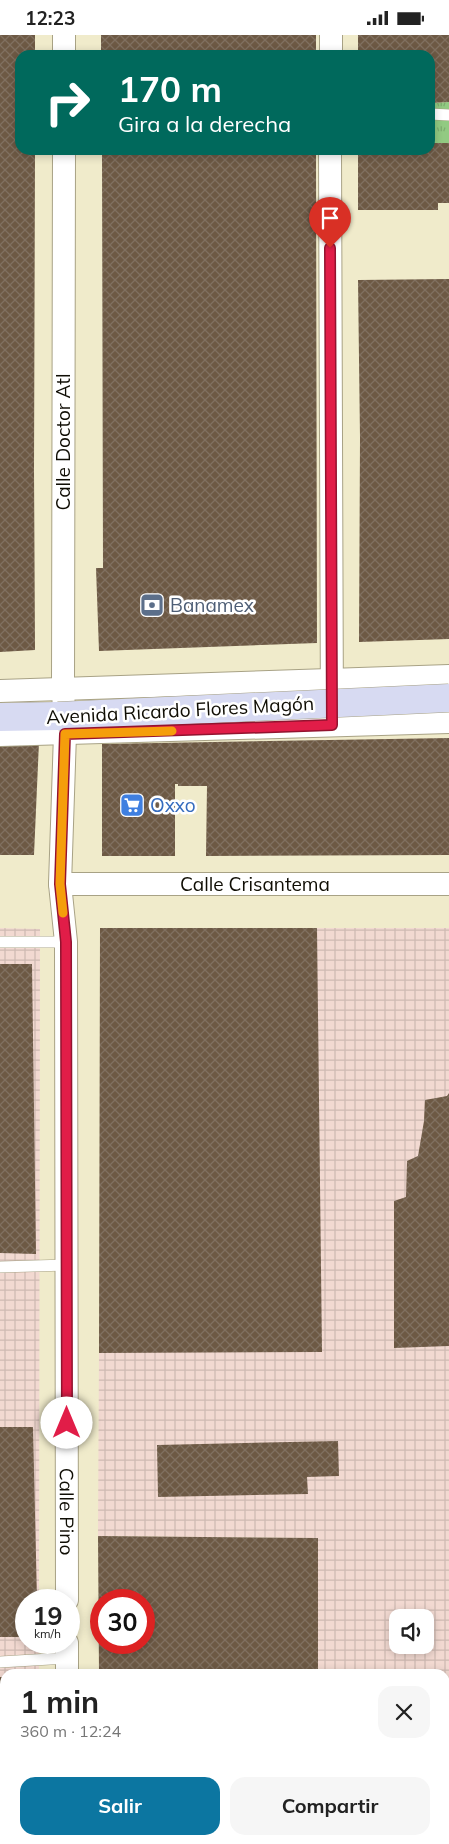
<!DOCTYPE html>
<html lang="es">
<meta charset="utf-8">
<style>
body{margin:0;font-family:Mulish,sans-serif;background:#f6f6f6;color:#222;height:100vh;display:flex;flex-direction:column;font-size:19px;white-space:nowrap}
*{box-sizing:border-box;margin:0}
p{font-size:16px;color:#767676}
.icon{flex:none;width:28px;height:28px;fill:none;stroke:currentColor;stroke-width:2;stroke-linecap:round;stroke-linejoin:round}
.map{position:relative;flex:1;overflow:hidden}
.panel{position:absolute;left:0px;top:1634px;width:450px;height:176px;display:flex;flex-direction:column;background:#fff;border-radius:15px 15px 0 0;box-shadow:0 2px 8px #0003}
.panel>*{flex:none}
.guide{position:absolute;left:15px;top:15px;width:420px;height:105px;border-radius:15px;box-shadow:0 2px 8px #0003;background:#00695c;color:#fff;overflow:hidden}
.fabs{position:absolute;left:389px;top:1574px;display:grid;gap:10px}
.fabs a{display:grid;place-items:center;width:45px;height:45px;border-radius:10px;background:#fff;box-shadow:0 2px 8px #0003;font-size:25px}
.speed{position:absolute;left:15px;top:1554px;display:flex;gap:10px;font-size:25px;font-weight:700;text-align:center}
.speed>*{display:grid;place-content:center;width:65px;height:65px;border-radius:50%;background:#fff;box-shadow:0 2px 8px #0003;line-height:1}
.speed small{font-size:12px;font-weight:400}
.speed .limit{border:8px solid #d22;background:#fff;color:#111}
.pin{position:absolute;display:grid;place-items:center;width:42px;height:42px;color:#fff;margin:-51px -21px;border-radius:50% 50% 50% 0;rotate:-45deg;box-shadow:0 0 5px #0007}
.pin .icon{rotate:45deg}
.me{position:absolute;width:55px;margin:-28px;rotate:0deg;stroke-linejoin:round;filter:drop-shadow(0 0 4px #0008)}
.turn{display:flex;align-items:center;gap:18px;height:105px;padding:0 20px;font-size:22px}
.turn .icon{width:65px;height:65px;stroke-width:2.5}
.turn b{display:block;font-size:35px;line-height:42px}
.round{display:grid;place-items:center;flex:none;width:52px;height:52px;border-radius:15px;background:#f6f6f6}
.headline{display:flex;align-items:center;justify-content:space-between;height:85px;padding:0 20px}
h1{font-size:30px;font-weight:700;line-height:38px}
.cta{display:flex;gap:10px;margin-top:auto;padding:10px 20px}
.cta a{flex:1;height:58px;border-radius:15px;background:#0c76a1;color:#fff;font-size:20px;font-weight:700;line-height:58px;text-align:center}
.cta a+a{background:#f6f6f6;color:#222}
.status{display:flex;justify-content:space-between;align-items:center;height:35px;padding:0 25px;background:#fff;direction:ltr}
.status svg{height:14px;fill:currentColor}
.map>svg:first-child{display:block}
</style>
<div class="status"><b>12:23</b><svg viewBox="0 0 49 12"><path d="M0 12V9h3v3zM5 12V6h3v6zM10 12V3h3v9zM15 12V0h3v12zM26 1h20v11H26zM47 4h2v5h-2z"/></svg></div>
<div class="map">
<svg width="449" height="1809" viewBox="0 0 449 1809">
<defs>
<pattern id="industrial-grid" width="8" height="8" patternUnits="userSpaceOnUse" patternTransform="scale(1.25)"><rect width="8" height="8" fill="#f2d9d1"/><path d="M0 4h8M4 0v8" fill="none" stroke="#ceb9b2"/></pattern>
<pattern id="grass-tufts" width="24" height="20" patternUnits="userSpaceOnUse" patternTransform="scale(1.25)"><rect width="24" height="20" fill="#92ca82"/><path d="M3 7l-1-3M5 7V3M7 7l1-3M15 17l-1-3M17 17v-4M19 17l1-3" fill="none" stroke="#7dac6f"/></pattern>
<pattern id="building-cross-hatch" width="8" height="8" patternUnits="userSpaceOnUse" patternTransform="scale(1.25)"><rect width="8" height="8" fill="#6d5944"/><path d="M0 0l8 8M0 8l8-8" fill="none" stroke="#807060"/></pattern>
</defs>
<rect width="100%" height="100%" fill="#f0ebcb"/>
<!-- industrial -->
<path fill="url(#industrial-grid)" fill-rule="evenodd" d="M0 893 40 894 39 1565H26V1608H39V1639H5V1805H39V1809H0Z
M317 893H449V1677H445V1639H318V1503L98 1501 99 1318ZM398 1582H425V1610H398Z"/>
<!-- grass -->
<path fill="url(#grass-tufts)" d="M449 67V108H430V68Z"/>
<!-- building -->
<path fill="url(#building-cross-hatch)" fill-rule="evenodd" d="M0 0H35V20H20V115H35L34 434 35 615 0 617Z
M101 0H316V20H101Z
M358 0H449V67L430 68V20H358Z
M430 108H449V168H438V175H358V115H430Z
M102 115H316L317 608 99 616 96 533H103Z
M449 244V604L359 607 360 403 358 245Z
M449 703V820L206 821 207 751H178V749H175V821H102V709Z
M0 707H39L34 820H0Z
M100 893H317L322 1317 99 1318Z
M0 929H32L36 1219 0 1218Z
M449 1058V1311L394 1313V1166L406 1162 407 1126 418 1121 424 1086 425 1065 447 1061Z
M0 1392H33L37 1565H26V1602H0Z
M338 1406 339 1441 307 1442 308 1459 158 1462 157 1410Z
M98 1501 318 1503V1639H99ZM101 1565H144V1608H101Z
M0 1642H5V1805H37V1809H0Z
M445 1677H449V1809H100V1805H445Z"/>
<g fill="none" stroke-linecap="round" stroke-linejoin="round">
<!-- lane casing -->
<g stroke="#a8a285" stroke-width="12">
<path id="lane" d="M430 79 449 80
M0 907H66
M0 1232 67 1230
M0 1627 67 1623"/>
</g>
<!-- street casing -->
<g stroke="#a8a285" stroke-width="24">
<g id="street">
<path d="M64 20V0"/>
<path d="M331 20V0"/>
<path id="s1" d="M64 115 63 654 65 699 60 849 66 907 67 1565"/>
<path d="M330 115 332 690"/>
<path d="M0 656 449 641"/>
<path d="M0 700 449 687"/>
<path id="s2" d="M60 849H449"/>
<path d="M67 1608V1639"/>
<path d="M68 1805V1809"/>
</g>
</g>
<!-- secondary casing -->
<g stroke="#a8a285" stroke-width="29">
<path id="secondary" d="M0 682 58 681"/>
</g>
<!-- lane -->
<use href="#lane" stroke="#fff" stroke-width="11"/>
<!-- street -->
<use href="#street" stroke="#fff" stroke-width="22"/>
<!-- secondary -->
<use href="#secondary" stroke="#d7daf2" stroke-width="28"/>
<!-- secondary-bridge casing -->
<g stroke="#a8a285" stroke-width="29" stroke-linecap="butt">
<path id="secondary-bridge" d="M58 681 449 663"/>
</g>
<!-- secondary-bridge -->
<use href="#secondary-bridge" stroke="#d7daf2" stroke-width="28"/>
</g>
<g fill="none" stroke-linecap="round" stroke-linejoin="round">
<!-- route casing -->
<g stroke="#92132f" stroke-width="12">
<path id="route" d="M67 1388 66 907 60 849 65 699 332 690 330 213"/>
</g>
<!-- route -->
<use href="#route" stroke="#e11d48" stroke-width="9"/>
<!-- slow -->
<path stroke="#f59e0b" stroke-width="9" d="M63 878 60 849 65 699 172 696"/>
</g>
<!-- icons -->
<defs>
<g id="bank-square" transform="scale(1.25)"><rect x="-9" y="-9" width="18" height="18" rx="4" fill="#5c6f8a" stroke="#fff"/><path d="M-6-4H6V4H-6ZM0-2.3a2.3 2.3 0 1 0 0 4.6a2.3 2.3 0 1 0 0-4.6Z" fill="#fff"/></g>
<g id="supermarket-square" transform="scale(1.25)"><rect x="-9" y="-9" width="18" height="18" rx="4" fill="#3f7fe0" stroke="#fff"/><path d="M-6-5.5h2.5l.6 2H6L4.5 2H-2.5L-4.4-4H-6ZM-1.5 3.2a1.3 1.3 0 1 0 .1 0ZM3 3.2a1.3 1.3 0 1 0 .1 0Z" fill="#fff"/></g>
</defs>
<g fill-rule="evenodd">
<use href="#bank-square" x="152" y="570"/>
<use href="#supermarket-square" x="132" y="770"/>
</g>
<g text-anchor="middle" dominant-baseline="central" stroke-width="5" stroke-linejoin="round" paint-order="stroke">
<!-- street labels -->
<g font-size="19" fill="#0f0d04" stroke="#fff">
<text transform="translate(63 407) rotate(-90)">Calle Doctor Atl</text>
<text transform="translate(180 675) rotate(-3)">Avenida Ricardo Flores Magón</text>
<text stroke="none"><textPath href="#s2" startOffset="195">Calle Crisantema</textPath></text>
<text stroke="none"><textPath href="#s1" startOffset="1362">Calle Pino</textPath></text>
</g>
<!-- service labels -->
<g font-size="19" fill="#4e5e75" stroke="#fff" text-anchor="start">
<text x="170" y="570">Banamex</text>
</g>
<!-- shop labels -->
<g font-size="19" fill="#366cbe" stroke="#fff" text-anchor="start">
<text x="150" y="770">Oxxo</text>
</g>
</g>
</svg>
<div class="fabs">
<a><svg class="icon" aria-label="sound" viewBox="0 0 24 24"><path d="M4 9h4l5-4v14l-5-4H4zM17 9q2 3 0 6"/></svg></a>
</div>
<div class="speed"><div>19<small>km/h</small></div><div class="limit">30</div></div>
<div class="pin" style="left:330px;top:213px;background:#d93025"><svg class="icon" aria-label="arrive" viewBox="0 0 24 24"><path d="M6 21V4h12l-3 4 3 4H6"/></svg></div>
<svg class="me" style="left:67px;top:1388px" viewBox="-20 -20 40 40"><circle r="19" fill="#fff"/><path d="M0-13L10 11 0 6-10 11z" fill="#e11d48"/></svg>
<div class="guide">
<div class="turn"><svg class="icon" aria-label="right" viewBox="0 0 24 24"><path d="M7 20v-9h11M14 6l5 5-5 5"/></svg><div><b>170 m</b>Gira a la derecha</div></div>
</div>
<section class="panel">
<div class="headline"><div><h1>1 min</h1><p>360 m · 12:24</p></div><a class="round"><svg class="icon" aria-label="close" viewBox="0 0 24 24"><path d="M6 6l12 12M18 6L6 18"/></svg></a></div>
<div class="cta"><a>Salir</a><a>Compartir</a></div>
</section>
</div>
